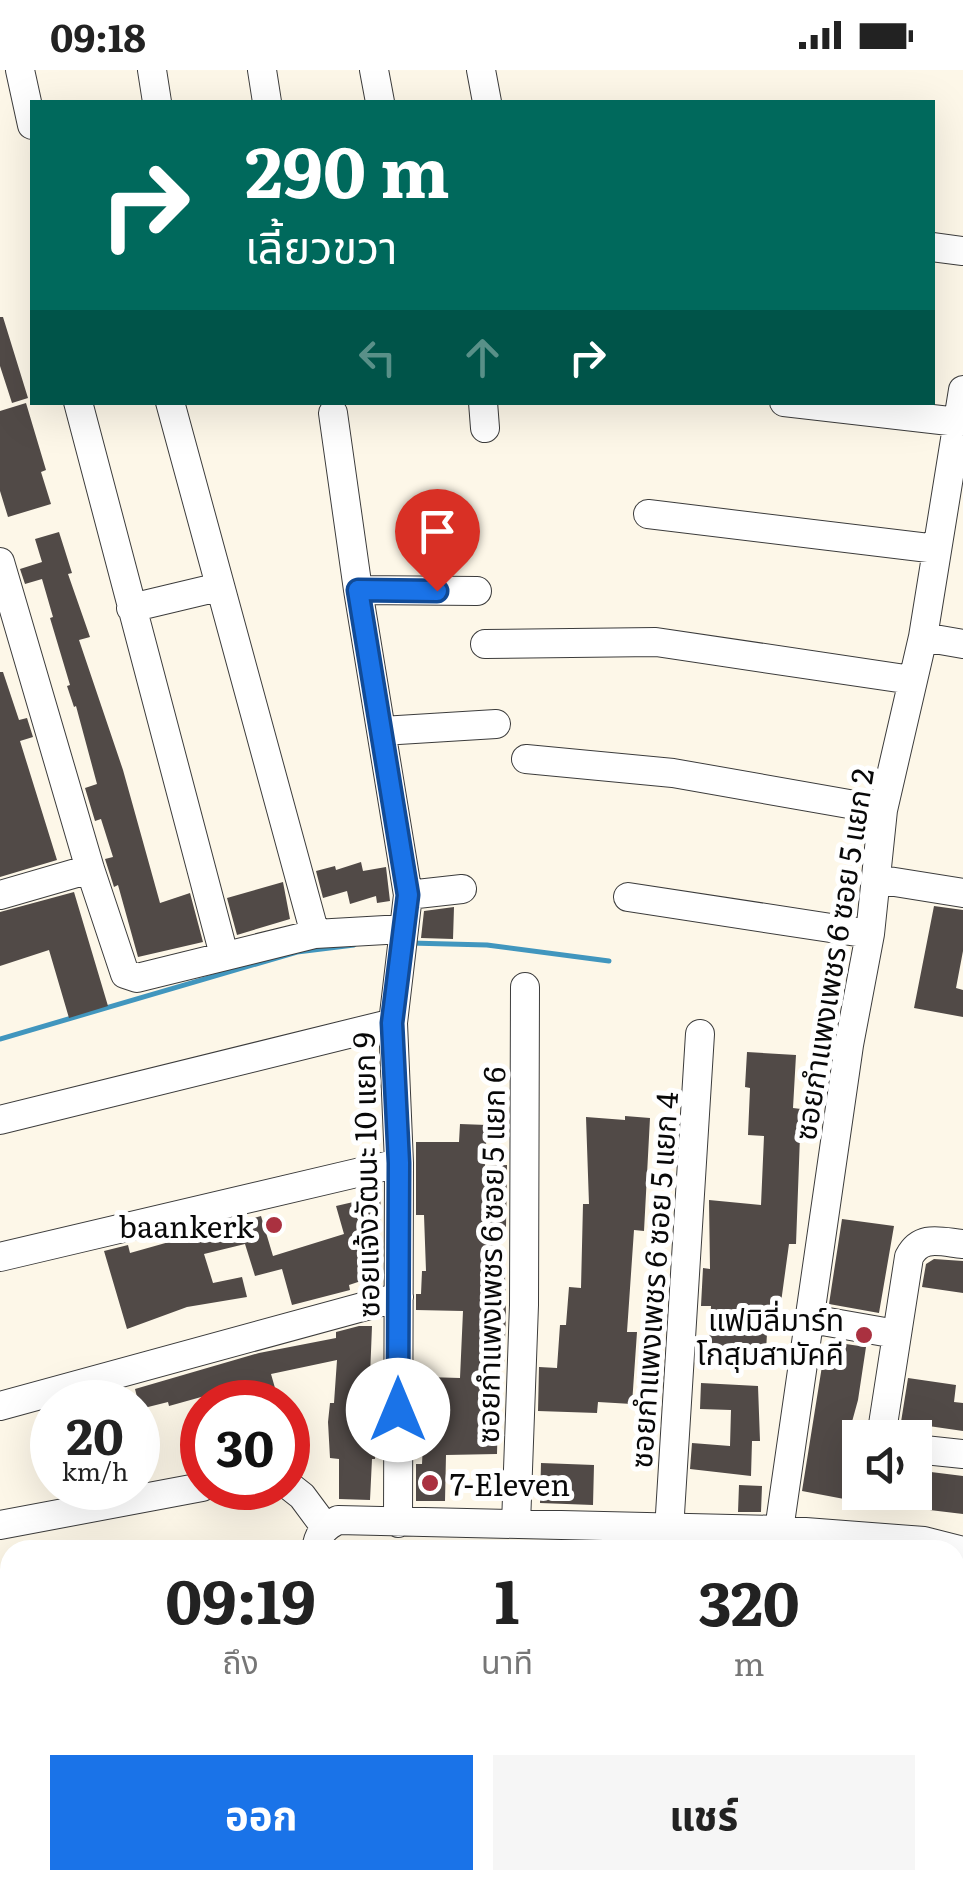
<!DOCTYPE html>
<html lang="th">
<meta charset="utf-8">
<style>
body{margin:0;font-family:Literata,"Noto Sans Thai",serif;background:#f6f6f6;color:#222;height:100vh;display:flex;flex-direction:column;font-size:38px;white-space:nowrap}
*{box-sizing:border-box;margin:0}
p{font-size:32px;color:#767676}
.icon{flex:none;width:55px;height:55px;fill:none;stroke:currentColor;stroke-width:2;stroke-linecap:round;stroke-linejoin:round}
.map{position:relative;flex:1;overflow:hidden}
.side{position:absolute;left:0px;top:1470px;width:965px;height:350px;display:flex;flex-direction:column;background:#fff;border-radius:30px 30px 0 0;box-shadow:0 10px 40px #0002}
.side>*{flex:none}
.top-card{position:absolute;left:30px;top:30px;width:905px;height:305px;border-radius:0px;box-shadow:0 10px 40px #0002;background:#00695c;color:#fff;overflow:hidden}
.controls{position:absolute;left:842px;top:1350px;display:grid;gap:20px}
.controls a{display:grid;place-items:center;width:90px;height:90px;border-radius:0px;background:#fff;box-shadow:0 10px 40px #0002;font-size:50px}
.speed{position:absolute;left:30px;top:1310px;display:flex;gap:20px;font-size:50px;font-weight:700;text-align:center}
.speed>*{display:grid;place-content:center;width:130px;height:130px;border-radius:50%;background:#fff;box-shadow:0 10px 40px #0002;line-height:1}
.speed small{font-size:25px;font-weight:400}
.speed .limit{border:15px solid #d22;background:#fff;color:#111}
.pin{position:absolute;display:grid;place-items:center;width:85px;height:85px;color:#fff;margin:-102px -42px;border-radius:50% 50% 50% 0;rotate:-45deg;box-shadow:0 0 10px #0007}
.pin .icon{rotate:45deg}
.me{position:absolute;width:110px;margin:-55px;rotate:0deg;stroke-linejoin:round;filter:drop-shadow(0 0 8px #0008)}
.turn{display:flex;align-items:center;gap:35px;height:210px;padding:0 50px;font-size:45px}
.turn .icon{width:130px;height:130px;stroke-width:2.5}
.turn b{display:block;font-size:70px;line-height:85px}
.lanes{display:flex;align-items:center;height:95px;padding:0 50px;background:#0003;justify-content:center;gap:50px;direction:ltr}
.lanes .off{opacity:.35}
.eta{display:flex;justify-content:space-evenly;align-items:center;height:170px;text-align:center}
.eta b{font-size:60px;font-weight:700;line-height:70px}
.primary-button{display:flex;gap:20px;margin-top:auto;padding:20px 50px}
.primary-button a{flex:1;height:115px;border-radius:0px;background:#1a73e8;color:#fff;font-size:40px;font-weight:700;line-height:115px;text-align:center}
.primary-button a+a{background:#f6f6f6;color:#222}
.status{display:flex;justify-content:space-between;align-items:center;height:70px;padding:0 50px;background:#fff;direction:ltr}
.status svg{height:28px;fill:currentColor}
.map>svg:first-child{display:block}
</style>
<div class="status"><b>09:18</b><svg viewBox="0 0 49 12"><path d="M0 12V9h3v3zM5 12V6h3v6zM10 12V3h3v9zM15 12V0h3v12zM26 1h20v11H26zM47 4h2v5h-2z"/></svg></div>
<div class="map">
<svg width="963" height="1820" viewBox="0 0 963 1820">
<rect width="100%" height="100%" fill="#fdf7e8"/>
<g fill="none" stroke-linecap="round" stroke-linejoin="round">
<!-- stream -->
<path stroke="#4196be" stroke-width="5" d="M410 873 487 875 609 891
M0 969 297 882 354 875"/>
</g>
<!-- building -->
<path fill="#514a47" d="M0 247H3L28 328 12 333 0 296Z
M26 333 46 400 41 402 51 434 8 447 0 421V341Z
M59 462 72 503 68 504 90 567 79 570 123 700 160 833 190 823 203 872 138 887 118 815 114 817 105 789 113 787 101 749 95 751 85 718 97 714 76 636 74 637 67 616 70 615 50 548 53 547 42 509 25 514 20 499 42 492 35 469Z
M0 602H3L19 650 27 648 33 667 20 671 57 790 0 807Z
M361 792 363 801 386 797 390 831 377 833 376 826 350 834 347 821 323 828 316 801 335 796 336 800Z
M283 812 290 849 237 865 227 828Z
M74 822 108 936 69 948 49 880 0 896V842Z
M934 836 963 840V881L956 918 963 920V947L914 938Z
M454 837 453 869 421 868 424 841Z
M747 982 796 985 793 1038 801 1039 796 1174H789L779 1247 768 1246 766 1281 709 1275 711 1236H701L703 1198 710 1199 709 1130 761 1135 764 1066 748 1065 750 1018 745 1017Z
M625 1046 650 1048 644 1161 634 1160 627 1262H637L632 1334 598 1332 597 1343 538 1341 539 1297 557 1298 560 1255H566L569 1217 581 1218 583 1134H589L586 1047 625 1050Z
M460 1054 487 1055 485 1096 507 1095 506 1157H498L496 1205H505L506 1245 504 1294H499L497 1384 446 1385 445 1431H416V1394H422L426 1307 460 1308 463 1241 416 1240V1224H421L422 1201H426L424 1145H416V1072H459Z
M380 1115 381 1153 364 1158 379 1205 349 1215 350 1220 292 1235 282 1199 255 1206 245 1174 204 1184 213 1213 242 1207 247 1227 187 1237 127 1259 104 1181 128 1175 130 1183 261 1146 273 1186 344 1164 336 1136 362 1130 359 1120Z
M842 1149 894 1156 879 1243 829 1234Z
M934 1189 963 1191V1223L922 1217 926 1194Z
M359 1256H372L370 1307H379L375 1389H372L370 1430 339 1429V1389L330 1388 328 1352 330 1333H334L337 1290 271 1304 279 1332H259L256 1322 239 1326 237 1317 169 1336 168 1332 140 1339 135 1319 259 1283 336 1268V1262Z
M826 1271 866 1277 858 1330 850 1359 860 1360V1432L802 1421Z
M908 1308 956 1315 954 1332 963 1333V1361L901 1352Z
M701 1313 758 1316 760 1371H752L751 1406 690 1399 692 1373 730 1376 731 1340 700 1339Z
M541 1393 594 1395 593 1435 540 1433Z
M915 1400 963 1406V1444L863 1432V1422H915Z
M739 1415 762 1416 761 1442H738Z"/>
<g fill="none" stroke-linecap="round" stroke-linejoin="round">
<!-- minor casing -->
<g stroke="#3c3c3c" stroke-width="30">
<path id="minor" d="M20 0 32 55
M152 0 157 32
M262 0 267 32
M374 0 380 32
M481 0 487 32
M932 177 963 181
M78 332 224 885
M170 332 315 864
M483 332 485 358
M784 332 958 352
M333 343 358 520 408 825 393 953 399 1093 398 1453
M648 444 937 479
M0 492 90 799 125 904 137 908 145 906 315 864 403 859
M358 520 477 521
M131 538 219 517
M923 567 963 574
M485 574 656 572 912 610
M382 661 496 654
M526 689 673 703 883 740
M876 809 963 823
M0 825 90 799
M408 825 462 819
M628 827 870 864
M0 1050 393 953
M0 1187 399 1093
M811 1249 896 1264
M0 1336 399 1227
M886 1368 882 1361 909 1187C921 1164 941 1172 963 1174
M915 1379 963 1384
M288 1415 302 1426 325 1457
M516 1454 524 1235 525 917
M0 1455 202 1417
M669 1460 700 964
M316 1480C318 1464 324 1457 338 1450L779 1460 924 1471 963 1481
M781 1480 779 1460 849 975 870 864 883 740 923 567 963 320
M0 1608 10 1606
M0 1703 10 1701
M235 1820 278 1813
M455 1820 456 1810
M573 1820 575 1810
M704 1820 706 1810
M882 1820 884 1810"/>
</g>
<!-- minor -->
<use href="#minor" stroke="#fff" stroke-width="28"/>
</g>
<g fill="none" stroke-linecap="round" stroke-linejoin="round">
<!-- route casing -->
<g stroke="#114b97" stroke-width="25">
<path id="route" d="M398 1340 399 1093 392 953 408 825 358 520 437 521"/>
</g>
<!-- route -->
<use href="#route" stroke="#1a73e8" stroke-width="18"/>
</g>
<!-- markers -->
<g fill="#aa3140" stroke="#fff" stroke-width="4">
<circle cx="274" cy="1155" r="10"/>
<circle cx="864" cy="1265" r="10"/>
<circle cx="430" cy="1413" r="10"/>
</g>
<g text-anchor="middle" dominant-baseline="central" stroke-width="10" stroke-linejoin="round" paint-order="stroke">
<!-- street labels -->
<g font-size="30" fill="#090909" stroke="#fff">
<text transform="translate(832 884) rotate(-81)">ซอยกำแพงเพชร 6 ซอย 5 แยก 2</text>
<text transform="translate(364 1105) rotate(-91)">ซอยแจ้งวัฒนะ 10 แยก 9</text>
<text transform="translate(489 1185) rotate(-89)">ซอยกำแพงเพชร 6 ซอย 5 แยก 6</text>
<text transform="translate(652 1210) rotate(-86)">ซอยกำแพงเพชร 6 ซอย 5 แยก 4</text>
</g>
<!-- poi labels -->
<g font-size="30" fill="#090909" stroke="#fff" text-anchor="end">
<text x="254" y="1155">baankerk</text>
<text x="844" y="1248">แฟมิลี่มาร์ท<tspan x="844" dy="34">โกสุมสามัคคี</tspan></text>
<text x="450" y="1413" text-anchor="start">7-Eleven</text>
</g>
</g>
</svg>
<div class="controls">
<a><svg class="icon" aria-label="sound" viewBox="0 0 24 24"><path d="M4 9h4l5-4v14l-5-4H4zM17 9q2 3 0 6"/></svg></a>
</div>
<div class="speed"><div>20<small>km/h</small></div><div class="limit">30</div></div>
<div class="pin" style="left:437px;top:521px;background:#d93025"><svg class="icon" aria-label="arrive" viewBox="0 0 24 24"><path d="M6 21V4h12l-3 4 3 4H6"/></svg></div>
<svg class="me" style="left:398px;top:1340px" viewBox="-20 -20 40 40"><circle r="19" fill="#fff"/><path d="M0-13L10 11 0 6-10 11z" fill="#1a73e8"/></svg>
<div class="top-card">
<div class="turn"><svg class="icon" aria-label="right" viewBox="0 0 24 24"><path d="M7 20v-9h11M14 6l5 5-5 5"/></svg><div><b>290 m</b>เลี้ยวขวา</div></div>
<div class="lanes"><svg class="icon off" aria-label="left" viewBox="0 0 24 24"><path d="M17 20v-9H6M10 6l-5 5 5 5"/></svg><svg class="icon off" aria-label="ahead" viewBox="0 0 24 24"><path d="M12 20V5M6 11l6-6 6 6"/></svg><svg class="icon" aria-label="right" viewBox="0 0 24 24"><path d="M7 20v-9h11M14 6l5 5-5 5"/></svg></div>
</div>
<section class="side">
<div class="eta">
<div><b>09:19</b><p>ถึง</p></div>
<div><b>1</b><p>นาที</p></div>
<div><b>320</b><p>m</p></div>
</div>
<div class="primary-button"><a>ออก</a><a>แชร์</a></div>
</section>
</div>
